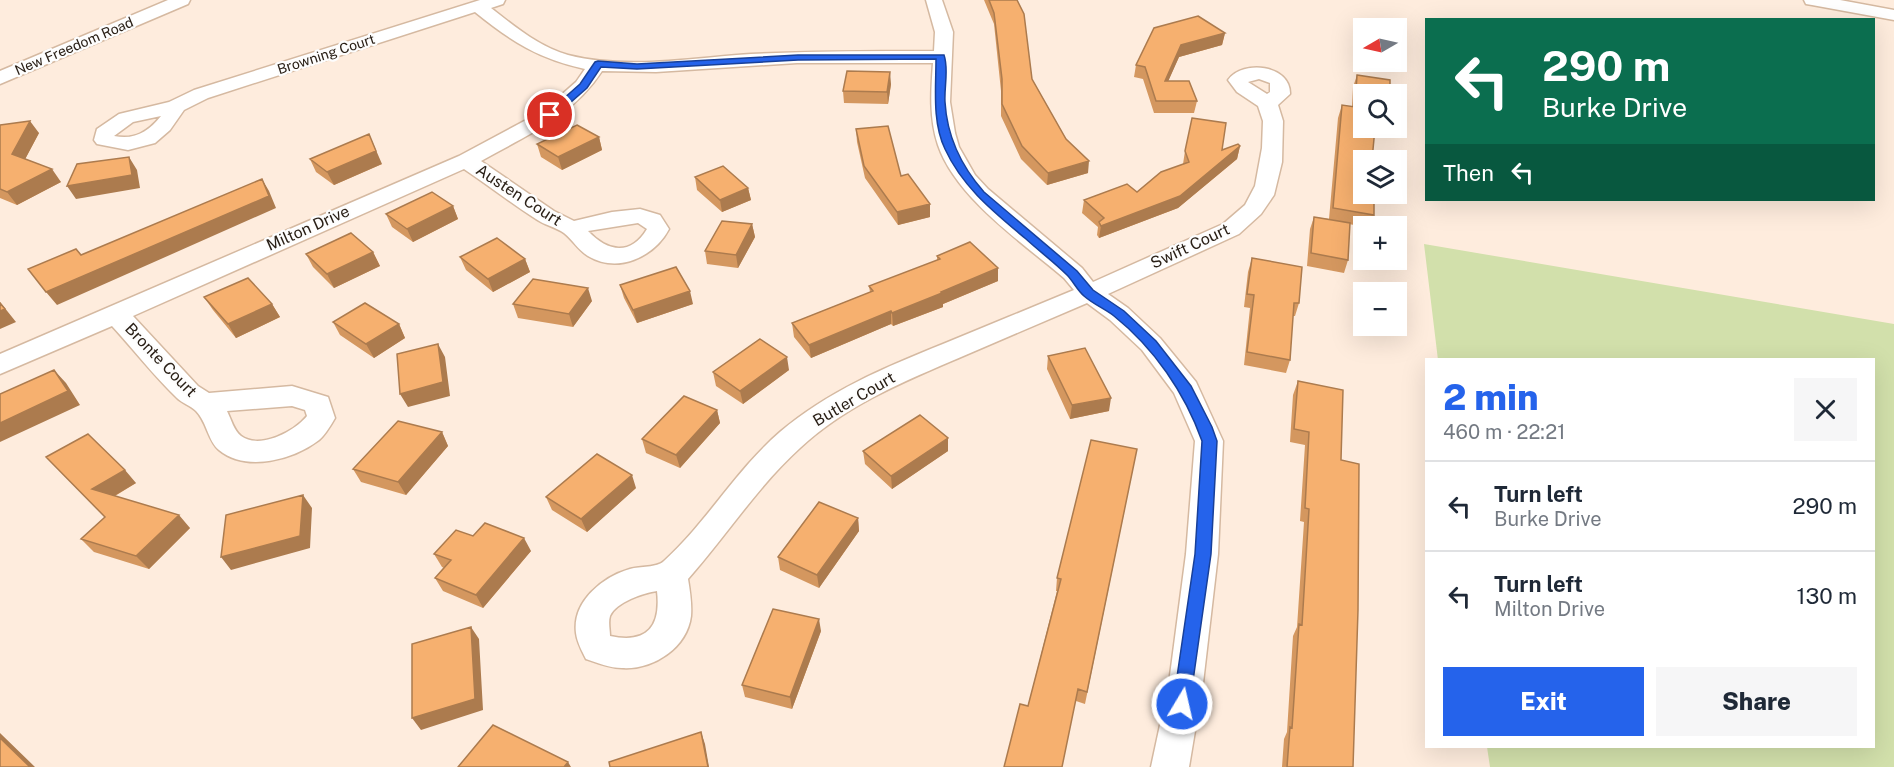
<!DOCTYPE html>
<meta charset="utf-8">
<style>
body{margin:0;font-family:"Public Sans",sans-serif;background:#f6f6f7;color:#1f2937;height:100vh;display:flex;flex-direction:column;font-size:22px;white-space:nowrap}
*{box-sizing:border-box;margin:0}
p{font-size:20px;color:#747a83}
.icon{flex:none;width:33px;height:33px;fill:none;stroke:currentColor;stroke-width:2;stroke-linecap:round;stroke-linejoin:round}
.map{position:relative;flex:1;overflow:hidden}
.sheet{position:absolute;left:1425px;top:358px;width:450px;height:390px;display:flex;flex-direction:column;background:#fff;border-radius:0px;box-shadow:0 6px 24px #0002}
.sheet>*{flex:none}
.guide{position:absolute;left:1425px;top:18px;width:450px;height:183px;border-radius:0px;box-shadow:0 6px 24px #0002;background:#0b6e4f;color:#fff;overflow:hidden}
.needle{width:39px;rotate:261deg}
.tools{position:absolute;left:1353px;top:18px;display:grid;gap:12px}
.tools a{display:grid;place-items:center;width:54px;height:54px;border-radius:0px;background:#fff;box-shadow:0 6px 24px #0002;font-size:30px}
.pin{position:absolute;display:grid;place-items:center;width:51px;height:51px;color:#fff;margin:-26px;border:3px solid #fff;border-radius:50%;box-shadow:0 2px 6px #0007}
.me{position:absolute;width:66px;margin:-33px;rotate:9deg;stroke-linejoin:round;filter:drop-shadow(0 0 4px #0008)}
.turn{display:flex;align-items:center;gap:21px;height:126px;padding:0 18px;font-size:27px}
.turn .icon{width:78px;height:78px;stroke-width:2.5}
.turn b{display:block;font-size:42px;line-height:51px}
.then{display:flex;align-items:center;height:57px;padding:0 18px;background:#0003;gap:12px;font-size:22px}
.round{display:grid;place-items:center;flex:none;width:63px;height:63px;border-radius:0px;background:#f6f6f7}
.summary{display:flex;align-items:center;justify-content:space-between;height:102px;padding:0 18px}
h1{font-size:36px;font-weight:800;line-height:45px;color:#2563eb}
.action{display:flex;gap:12px;margin-top:auto;padding:12px 18px}
.action a{flex:1;height:69px;border-radius:0px;background:#2563eb;color:#fff;font-size:24px;font-weight:800;line-height:69px;text-align:center}
.action a+a{background:#f6f6f7;color:#1f2937}
ul{padding:0;list-style:none}
li{display:flex;align-items:center;gap:18px;height:90px;padding:0 18px;border-top:2px solid #e0e1e3}
li div{flex:1}
li b{display:block;font-size:22px}
li em{font-style:normal}
.map>svg:first-child{display:block}
</style>
<div class="map">
<svg width="1894" height="767" viewBox="0 0 1894 767">
<rect width="100%" height="100%" fill="#feecdd"/>
<!-- green -->
<path fill="#d2e0ab" d="M1424 244 1894 324V767H1490L1487 747H1874V360H1438Z"/>
<g fill="none" stroke-linecap="round" stroke-linejoin="round">
<!-- minor casing -->
<g stroke="#d5b9a1" stroke-width="3">
<path id="minor" d="M168 0H190L188 4 0 84V71Z
M480 0H505L503 4 491 8C514 26 539 47 568 55 627 70 691 58 751 54 812 51 873 51 934 51L935 32 926 0H942L953 32 950 102 955 133 959 147 975 175 988 189 1082 268 1093 282 1223 224 1245 205 1255 186 1262 148 1263 121 1258 106 1237 92 1228 80C1243 59 1291 65 1290 94L1278 105 1283 121 1282 162 1274 195 1261 214 1239 234 1108 294 1128 308 1160 338 1196 382 1223 441 1218 554 1203 683 1189 767H1151L1169 683 1186 554 1195 441 1174 393 1142 350 1110 320 1087 303C1045 321 1003 339 961 357 905 381 846 405 800 448 758 486 726 536 688 579 690 591 692 604 691 616 687 648 653 670 622 668 610 668 597 663 586 659 582 651 577 642 576 633 572 602 602 577 630 569 640 566 657 568 664 561 707 522 736 470 780 432 828 391 886 367 943 344 987 326 1030 308 1074 290L1064 278C1023 243 956 198 938 145 929 118 931 90 933 63H797L656 72 602 71C572 117 527 135 481 161L554 211 574 221 612 212 640 209 660 215 669 229C654 257 618 274 588 256 578 250 573 240 564 233 556 227 544 225 536 219 511 203 488 185 464 169L133 316 198 386 209 393 292 386 328 397 335 418C331 425 325 435 319 440 294 459 247 473 219 450 208 441 207 422 196 411 191 406 182 403 177 398 154 376 134 350 112 326L0 374V354L459 156 543 111 576 82 585 69C539 59 512 42 475 12L208 98 184 110 170 130 155 143 128 150 97 144 94 140 97 129 119 114 169 102 194 90ZM1259 79 1270 83V92L1267 94 1248 82ZM161 116C148 132 135 140 114 136L133 122ZM638 223 647 229C630 257 607 251 588 231ZM292 406 305 410 307 416C295 431 260 450 241 436 234 431 231 419 227 411ZM657 591C661 626 648 644 610 636 610 630 608 622 610 616 616 602 644 593 657 591Z
M1804 0H1840L1894 10V20L1812 5 1806 4Z"/>
</g>
<!-- minor -->
<use href="#minor" fill="#fff" fill-rule="evenodd"/>
</g>
<!-- wall -->
<path fill="#d4975f" d="M984 0H1017L1032 79 1066 139 1088 173 1047 185 1021 159 1001 116V91L994 24Z
M1225 33 1222 45 1179 57 1168 81 1197 101 1194 113H1154L1143 79 1134 77 1136 65Z
M1357 75 1364 94V160L1374 215 1370 226 1364 227 1349 224 1348 260 1344 273 1307 266 1310 229 1314 217 1329 219 1338 118 1342 105 1352 107 1353 87Z
M891 84 888 104 844 103 843 91Z
M0 125 39 133 25 159 61 182 17 205 0 198Z
M856 129 901 176 930 217 898 225 865 178 857 142Z
M599 137 602 150 562 170 541 157 537 144Z
M1240 146 1237 159 1178 208 1099 238 1097 235 1098 227 1082 213 1084 200 1137 192 1183 164 1185 151 1222 150Z
M310 159 382 164 334 185 316 172Z
M695 177 748 188 751 200 722 212 697 190Z
M453 206 458 219 413 242 392 227 386 214Z
M752 224 755 237 738 268 707 264 705 251Z
M373 252 380 266 334 288 313 267 306 254Z
M937 256 998 281 943 304V307L893 326 891 324 811 358 794 337 792 323 870 292 869 286 937 261Z
M460 257 525 259 530 272 493 292 466 270Z
M1252 258 1299 303 1295 316H1293L1290 360 1286 373 1244 365 1250 308 1244 307 1248 272Z
M620 285 693 304 637 323 624 298Z
M204 297 272 304 280 317 236 338 213 310Z
M592 301 573 327 518 318 513 304Z
M333 322 399 324 405 338 374 358 340 335Z
M1048 356 1109 411 1070 419 1047 369Z
M789 370 743 404 716 386 713 372Z
M1298 381 1341 460 1353 767H1282L1284 739 1287 732 1293 636 1297 627 1304 522 1300 521 1305 445 1290 442 1293 395Z
M717 410 720 423 680 468 646 453 642 439Z
M442 432 448 446 406 495 361 482 353 469Z
M1137 449 1085 704 1076 701 1028 706 1057 591H1056L1057 578Z
M863 451H948L892 489 865 464Z
M46 457 136 483 115 496 190 528 149 569 94 552 81 539 105 517Z
M636 488 587 532 552 510 546 497Z
M858 518 859 531 819 588 780 570 778 557Z
M473 536 531 551 483 608 443 591 435 578 444 568 442 567 434 554Z
M821 631 792 709 745 697 742 685Z"/>
<!-- shaded-wall -->
<path fill="#ac7b4e" d="M1225 33 1222 45 1179 57 1163 93 1165 81 1181 45Z
M890 72 891 84 888 104 887 92Z
M30 121 39 133 21 167 12 154Z
M369 134 382 164 334 185 327 172Z
M599 137 602 150 562 170 558 157Z
M1240 146 1237 159 1178 208 1099 238 1101 226Z
M129 157 137 170 140 188 76 199 67 186Z
M1089 161 1088 173 1047 185 1048 173Z
M52 169 61 182 17 205 7 192Z
M262 179 269 191 276 208 57 305 46 292Z
M748 188 751 200 722 212 720 200Z
M930 204V217L898 225 897 212Z
M453 206 458 219 413 242 407 229Z
M752 224 755 237 738 268 736 255Z
M373 252 380 266 334 288 327 274Z
M525 259 530 272 493 292 488 279Z
M998 268V281L943 304V307L893 326 892 313Z
M588 288 592 301 573 327 569 314Z
M690 291 693 304 637 323 633 310Z
M0 302 16 322 0 329Z
M272 304 280 317 236 338 228 324Z
M891 311V324L811 358 809 345Z
M399 324 405 338 374 358 366 344Z
M438 344 445 357 450 396 408 407 400 394Z
M787 357 789 370 743 404 740 391Z
M54 370 66 383 80 405 0 442V423Z
M1111 398 1109 411 1070 419 1072 405Z
M717 410 720 423 680 468 676 455Z
M442 432 448 446 406 495 398 482Z
M948 438V451L892 489 891 476Z
M125 470 136 483 104 502 92 489Z
M632 475 636 488 587 532 581 519Z
M303 495 312 508 310 548 231 570 221 557Z
M179 515 190 528 149 569 136 556Z
M858 518 859 531 819 588 817 575Z
M524 538 531 551 483 608 476 595Z
M819 619 821 631 792 709 790 697Z
M471 627 479 639 483 710 421 730 412 718Z
M701 732 705 744 709 767H708Z
M0 733 35 767H30L0 738Z
M568 762 571 767H564Z"/>
<!-- building -->
<path fill="#f6b06f" stroke="#ac7b4e" stroke-width="1.5" d="M989 0H1017L1024 14 1032 79 1066 139 1089 161 1048 173 1022 146 1002 104V79L994 13Z
M1198 16 1225 33 1181 45 1165 81H1189L1197 101H1156L1145 67 1136 65 1154 28Z
M847 71 890 72 887 92 843 91Z
M1357 75 1390 80V94H1364V128H1375L1372 160H1364V194H1374V215L1333 208 1342 105 1355 107Z
M1192 118 1226 123 1222 150 1238 144 1240 146 1180 196 1101 226 1099 222 1104 218 1084 200 1127 184 1137 192 1161 172 1189 162 1185 151Z
M30 121 12 154 52 169 7 192 0 189V125Z
M577 125 599 137 558 157 537 144Z
M888 126 901 176 908 174 930 204 897 212 864 166 856 129Z
M369 134 376 151 327 172 310 159Z
M129 157 132 175 67 186 77 164Z
M723 166 748 188 720 200 695 177Z
M262 179 269 196 46 292 28 269 76 249 81 255Z
M432 192 453 206 407 229 386 214Z
M1314 217 1350 223 1348 260 1311 253Z
M722 221 752 224 736 255 705 251Z
M351 233 373 252 327 274 306 254Z
M497 238 525 259 488 279 460 257Z
M970 242 998 268 941 292 942 293 892 313 891 311 809 345 792 323 873 291 869 286 940 259 937 256Z
M1252 258 1302 267 1299 303H1294L1290 360 1247 352 1254 295 1247 294Z
M676 267 690 291 633 310 620 285Z
M248 278 272 304 228 324 204 297Z
M533 279 588 288 569 314 513 304Z
M0 303 5 309 0 311Z
M365 303 399 324 366 344 333 322Z
M760 339 787 357 740 391 713 372Z
M438 344 443 382 400 394 397 354Z
M1085 348 1111 398 1072 405 1048 356Z
M54 370 68 391 0 423V394Z
M1298 381 1343 390 1341 460 1359 464 1358 610 1353 767H1287L1290 727 1292 728 1299 624 1302 625 1309 509 1305 508 1309 432 1294 429Z
M684 396 717 410 676 455 642 439Z
M920 415 948 438 891 476 863 451Z
M398 421 442 432 398 482 353 469Z
M88 434 125 470 92 489 179 515 136 556 81 539 105 517 46 457Z
M1091 440 1137 449 1087 692 1078 689 1062 767H1004L1020 704 1028 706 1061 579 1057 578Z
M597 454 632 475 581 519 546 497Z
M303 495 300 536 221 557 226 515Z
M819 502 858 518 817 575 778 557Z
M485 523 524 538 476 595 435 578 451 560 434 554 456 530 473 536Z
M773 609 819 619 790 697 742 685Z
M471 627 475 699 412 718V644Z
M493 725 568 762 564 767H458Z
M701 732 708 767H610L609 762Z
M0 738 30 767H0Z"/>
<!-- route -->
<path fill="#2563eb" stroke="#184099" stroke-width="1.5" d="M798 55H944C949 69 944 87 945 102 947 137 961 166 984 192L1077 271 1093 290 1124 311 1156 341 1191 386 1212 427 1217 441 1211 554 1189 709 1182 712 1176 709 1173 704 1195 554 1202 441C1185 393 1154 348 1114 316 1105 309 1093 304 1084 296 1077 290 1073 281 1067 275 1054 262 1039 251 1026 239 994 212 963 188 945 149 932 122 936 88 936 59L798 60 637 69 601 67 587 88 554 117 545 115 580 84 595 62 598 61 637 64Z"/>
<g text-anchor="middle" dominant-baseline="central" stroke-width="4.5" stroke-linejoin="round" paint-order="stroke">
<!-- far-street labels -->
<g font-size="14" fill="#2a2017" stroke="#fdfdfd">
<text transform="translate(74 46) rotate(-23)">New Freedom Road</text>
<text transform="translate(326 54) rotate(-18)">Browning Court</text>
</g>
<!-- street labels -->
<g font-size="16" fill="#2a2017" stroke="#fdfdfd">
<text transform="translate(519 195) rotate(33)">Austen Court</text>
<text transform="translate(308 228) rotate(-24)">Milton Drive</text>
<text transform="translate(1190 246) rotate(-25)">Swift Court</text>
<text transform="translate(161 360) rotate(46)">Bronte Court</text>
<text transform="translate(854 399) rotate(-30)">Butler Court</text>
</g>
</g>
</svg>
<div class="tools">
<a><svg class="needle" viewBox="-14 -14 28 28"><path d="M0-13l5 13h-10z" fill="#e53935"/><path d="M0 13l5-13h-10z" fill="#747a83"/></svg></a>
<a><svg class="icon" aria-label="search" viewBox="0 0 24 24"><circle cx="10" cy="10" r="6"/><path d="M15 15l6 6"/></svg></a>
<a><svg class="icon" aria-label="layers" viewBox="0 0 24 24"><path d="M12 4l9 5-9 5-9-5zM3 14l9 5 9-5"/></svg></a>
<a>+</a>
<a>−</a>
</div>
<div class="pin" style="left:550px;top:115px;background:#d93025"><svg class="icon" aria-label="arrive" viewBox="0 0 24 24"><path d="M6 21V4h12l-3 4 3 4H6"/></svg></div>
<svg class="me" style="left:1182px;top:704px" viewBox="-20 -20 40 40"><circle r="17" fill="#2563eb" stroke="#fff" stroke-width="3"/><path d="M0-11L8 9 0 5-8 9z" fill="#fff"/></svg>
<div class="guide">
<div class="turn"><svg class="icon" aria-label="left" viewBox="0 0 24 24"><path d="M17 20v-9H6M10 6l-5 5 5 5"/></svg><div><b>290 m</b>Burke Drive</div></div>
<div class="then">Then<svg class="icon" aria-label="left" viewBox="0 0 24 24"><path d="M17 20v-9H6M10 6l-5 5 5 5"/></svg></div>
</div>
<section class="sheet">
<div class="summary"><div><h1>2 min</h1><p>460 m · 22:21</p></div><a class="round"><svg class="icon" aria-label="close" viewBox="0 0 24 24"><path d="M6 6l12 12M18 6L6 18"/></svg></a></div>
<ul>
<li><svg class="icon" aria-label="left" viewBox="0 0 24 24"><path d="M17 20v-9H6M10 6l-5 5 5 5"/></svg><div><b>Turn left</b><p>Burke Drive</p></div><em>290 m</em></li>
<li><svg class="icon" aria-label="left" viewBox="0 0 24 24"><path d="M17 20v-9H6M10 6l-5 5 5 5"/></svg><div><b>Turn left</b><p>Milton Drive</p></div><em>130 m</em></li>
</ul>
<div class="action"><a>Exit</a><a>Share</a></div>
</section>
</div>
